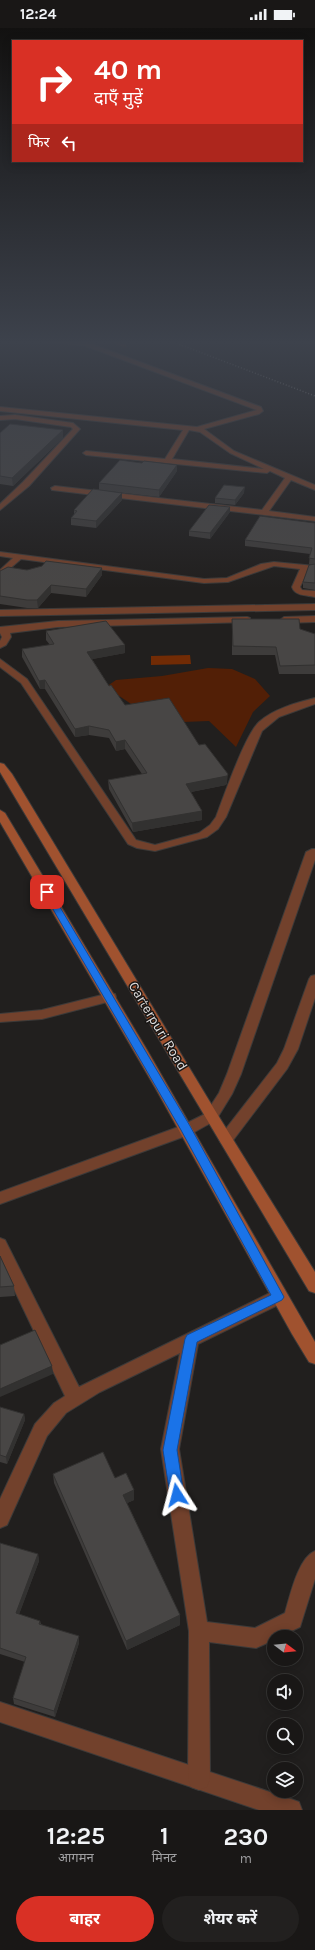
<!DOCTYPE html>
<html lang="hi">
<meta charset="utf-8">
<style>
body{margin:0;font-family:Karla,"Noto Sans Devanagari",sans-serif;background:#22201f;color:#f1f3f6;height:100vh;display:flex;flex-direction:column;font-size:15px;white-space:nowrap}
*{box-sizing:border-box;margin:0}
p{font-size:13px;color:#9f9fa1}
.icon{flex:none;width:22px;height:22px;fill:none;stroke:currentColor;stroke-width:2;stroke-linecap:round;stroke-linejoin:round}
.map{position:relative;height:1782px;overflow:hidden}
.side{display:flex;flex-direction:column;background:#191716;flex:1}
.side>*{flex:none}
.banner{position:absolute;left:12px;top:12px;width:291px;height:122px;border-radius:0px;box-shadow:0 2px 10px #0003,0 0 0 1px #373635;background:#d93025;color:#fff;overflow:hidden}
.needle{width:26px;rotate:106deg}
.buttons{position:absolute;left:267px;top:1602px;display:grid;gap:8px}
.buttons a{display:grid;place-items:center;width:36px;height:36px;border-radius:50%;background:#191716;box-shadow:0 2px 10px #0003,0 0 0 1px #373635;font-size:20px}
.pin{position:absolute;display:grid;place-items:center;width:34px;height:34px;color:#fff;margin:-17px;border-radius:8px;box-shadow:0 2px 6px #0006}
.me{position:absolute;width:44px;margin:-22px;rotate:351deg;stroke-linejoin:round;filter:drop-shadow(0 0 3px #0008)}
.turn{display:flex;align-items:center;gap:14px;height:84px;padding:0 16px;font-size:18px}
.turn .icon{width:52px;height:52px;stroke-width:2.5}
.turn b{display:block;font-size:28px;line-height:34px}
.then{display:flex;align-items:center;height:38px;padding:0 16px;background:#0003;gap:8px;font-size:15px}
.eta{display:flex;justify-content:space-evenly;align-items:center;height:68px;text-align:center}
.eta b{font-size:24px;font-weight:700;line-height:28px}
.action{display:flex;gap:8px;margin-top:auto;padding:8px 16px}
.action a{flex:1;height:46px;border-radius:24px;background:#d93025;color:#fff;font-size:16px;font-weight:700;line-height:46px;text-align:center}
.action a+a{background:#22201f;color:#f1f3f6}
.status{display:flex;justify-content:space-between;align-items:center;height:28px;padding:0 20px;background:#191716;direction:ltr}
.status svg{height:11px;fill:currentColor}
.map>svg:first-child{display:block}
</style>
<div class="status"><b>12:24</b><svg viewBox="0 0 49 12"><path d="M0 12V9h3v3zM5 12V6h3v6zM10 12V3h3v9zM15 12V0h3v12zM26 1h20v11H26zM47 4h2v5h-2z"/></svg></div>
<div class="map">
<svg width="315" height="1782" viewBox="0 0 315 1782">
<rect width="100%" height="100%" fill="#211f1e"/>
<!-- green -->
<path fill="#521f06" d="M208 640 232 641 255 651 270 668 253 684 236 719 209 693 183 694 137 680 106 659 116 652 162 648Z"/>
<!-- water -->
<path fill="#712b05" d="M190 627 191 636 151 637V628Z"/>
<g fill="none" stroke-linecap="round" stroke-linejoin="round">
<!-- stream -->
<path stroke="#712b05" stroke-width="3.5" d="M110 312 125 318"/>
<!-- lane casing -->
<g stroke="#3c3a39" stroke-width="2">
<path id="lane" d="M15 387 73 395 80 401 29 458 0 482V476L23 454 73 401 71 399 15 391 0 392V388Z
M312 821H315V832L241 1046 232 1066 216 1092 211 1093 206 1092 204 1088 219 1065 227 1046 306 824Z
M0 1674 291 1771 299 1774 302 1782H259L0 1694Z"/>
</g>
<!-- street casing -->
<g stroke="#3c3a39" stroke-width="2">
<path id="street" d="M41 312H81L261 379 263 383 259 386 204 401 234 423 315 457V462L291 452 269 483 315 489V493L52 462 51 460 55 458 262 482 285 450 270 443 267 445 86 427 83 425 86 423 165 431 183 402 0 383V379L197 399 257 382 83 317 44 314ZM189 402 200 404 230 425 264 441 172 431Z
M0 524 204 551 227 550 261 536 274 534 315 538V542H308L300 559 302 562 315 563V569C306 567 295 568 292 559L300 541 274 538 228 554 204 555 21 531 0 549V542L13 530 0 528Z
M315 576V582L0 588V582Z
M315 588V594L284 595 280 592 284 589Z
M247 589 250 590V594L58 599 10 605 11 609 6 617 0 620V613L2 609 0 605V599L58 593Z
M0 631 27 651 136 812 155 817 199 805 210 797 216 789C224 768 245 707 259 694 273 681 296 675 315 670V676L279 689 262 703 226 789 218 801 207 809 155 823 137 820 128 816 21 655 0 639Z
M315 947V970L298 1021 287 1041 231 1115 226 1116 221 1115 219 1111 221 1107 277 1035 284 1021 309 951 311 948Z
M110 965 115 966 116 969 115 972 42 991 0 994V986L42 982Z
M211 1083 216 1084 218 1088 216 1092 191 1106 0 1176V1164L181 1098Z
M0 1210 5 1212 79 1359 272 1264 278 1262 284 1264 286 1269 284 1274 198 1316 179 1421 207 1594 255 1600 285 1585C290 1568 298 1530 315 1523V1551L300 1599 279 1609H274V1612L256 1620 209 1614 210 1751 207 1759 199 1762 191 1759 188 1751 189 1603 161 1421 180 1325 100 1364 66 1385 47 1408 7 1497 0 1500V1471L35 1396 54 1375 65 1368 0 1232Z"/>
</g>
<!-- secondary casing -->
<g stroke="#3c3a39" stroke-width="2">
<path id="secondary" d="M0 735 4 736 12 746 216 1084 315 1244V1265L309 1263 0 744Z
M0 782 5 785 147 1022 315 1314V1336L309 1334 292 1306 156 1061 0 794Z"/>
</g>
<!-- lane -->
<use href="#lane" fill="#72412c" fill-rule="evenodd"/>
<!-- street -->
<use href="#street" fill="#72412c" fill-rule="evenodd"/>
<!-- secondary -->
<use href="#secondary" fill="#a0522f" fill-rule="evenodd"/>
<!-- rail -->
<path stroke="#838180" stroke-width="1.5" stroke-dasharray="1 2" stroke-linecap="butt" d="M168 312 315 368"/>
</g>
<!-- wall -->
<path fill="#3e3c3b" d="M63 402V410L13 458 0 456V405Z
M177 443 159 469 99 462V455Z
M244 465 235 477 215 475V470Z
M122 472 96 500 71 497V490L74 487V482Z
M230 479V484L210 511 189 508V503Z
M315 495V562L303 560V554L313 537 309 536 310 526 245 518V512Z
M27 542 102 547 86 569 51 565 38 580H27L0 576V543Z
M232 591 300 601 315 606V646H279L275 627H232Z
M46 603 125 625 92 631 109 658 125 677 199 717 227 755 226 757 191 764 202 783V792L133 804 109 761 108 752 142 746 125 721 116 723 109 710 89 707 75 709 45 661H40L22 629V621L50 617 46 612Z
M0 1228 14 1258 15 1268 0 1269Z
M0 1379 24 1386 25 1392 7 1436 0 1434Z
M53 1446 115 1450 134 1472 127 1475 180 1587V1597L127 1622 54 1455Z
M0 1515 38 1526 39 1533 19 1586 40 1593 41 1596 79 1615 55 1689 14 1676 13 1670 25 1634 0 1626Z"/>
<!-- shaded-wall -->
<path fill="#323130" d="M63 402V410L13 458 12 450Z
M177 437V443L159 469V462Z
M245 459 244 465 235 477V472Z
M122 465V472L96 500V493Z
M230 479V484L210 511V505Z
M102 540V547L86 569V561Z
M51 557V565L38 580 37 572Z
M125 617V625L88 632 87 624Z
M45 652V661H40L39 653Z
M89 698V707L75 709V701Z
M125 712V721L116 723V714Z
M228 746 227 755 226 757 186 765V756Z
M202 783V792L133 804 132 795Z
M52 1338 53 1346 0 1369V1361Z
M24 1386 25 1392 7 1436 6 1429Z
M134 1462V1472L123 1477V1467Z
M38 1526 39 1533 17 1592 16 1585Z
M180 1587V1597L127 1622 126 1613Z
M79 1608V1615L55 1689 54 1683Z"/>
<!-- building -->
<path fill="#484645" stroke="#323130" d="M10 396 63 402 12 450 0 448V405Z
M120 432 142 435 144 433 177 437 159 462 99 455Z
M224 457 245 459 235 472 215 470Z
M93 461 122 465 96 493 71 490 77 483 74 482Z
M209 477 230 479 210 505 189 503Z
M260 488 315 495V531L309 530 312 520 245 512Z
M46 533 102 540 86 561 51 557 37 572H27L0 568V543L8 539 27 542 42 538Z
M315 536V555L303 554 309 537Z
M232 591H299L300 601 315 606V637L280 638 276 619 233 618Z
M106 593 125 617 87 624 109 658 111 657 125 677 169 670 199 717 205 716 228 746 227 748 186 756 202 783 132 795 108 752 147 745 125 712 116 714 109 702 89 698 75 701 45 652 39 653 22 621 54 616 46 603Z
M0 1228 14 1258 0 1259Z
M35 1302 52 1338 0 1361V1317Z
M0 1379 24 1386 6 1429 0 1427Z
M103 1424 115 1450 126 1445 134 1462 123 1467 180 1587 126 1613 53 1446Z
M0 1515 38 1526 16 1585 40 1593 39 1596 79 1608 54 1683 13 1670 26 1629 0 1620Z"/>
<!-- sky -->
<linearGradient id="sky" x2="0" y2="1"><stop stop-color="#121110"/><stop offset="0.56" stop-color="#3d424c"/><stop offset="1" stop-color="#3d424c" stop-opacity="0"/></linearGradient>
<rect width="315" height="561" fill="url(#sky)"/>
<!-- route -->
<path fill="#1a73e8" stroke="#114b97" d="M47 861 51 864 190 1098 284 1269 282 1272 197 1314 177 1422 184 1467 182 1471 177 1473 172 1471 170 1467 163 1422 185 1311 187 1307 271 1267 181 1102 43 864Z"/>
<g text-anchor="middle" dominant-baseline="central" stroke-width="3" stroke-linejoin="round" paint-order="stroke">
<!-- street labels -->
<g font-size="14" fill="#e0dede" stroke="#181615">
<text transform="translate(158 998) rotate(59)">Carterpuri Road</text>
</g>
</g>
</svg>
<div class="buttons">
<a><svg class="needle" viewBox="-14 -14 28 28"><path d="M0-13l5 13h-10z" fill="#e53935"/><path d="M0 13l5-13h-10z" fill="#9f9fa1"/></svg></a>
<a><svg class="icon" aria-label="sound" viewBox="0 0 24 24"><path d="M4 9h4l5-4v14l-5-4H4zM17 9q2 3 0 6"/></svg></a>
<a><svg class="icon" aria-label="search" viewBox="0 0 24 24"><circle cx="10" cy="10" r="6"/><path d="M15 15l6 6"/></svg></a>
<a><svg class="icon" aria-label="layers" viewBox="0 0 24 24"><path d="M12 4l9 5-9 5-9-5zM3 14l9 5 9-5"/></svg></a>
</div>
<div class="pin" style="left:47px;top:864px;background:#d93025"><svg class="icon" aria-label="arrive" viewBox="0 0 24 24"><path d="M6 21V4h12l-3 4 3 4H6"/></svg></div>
<svg class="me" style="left:177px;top:1467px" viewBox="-20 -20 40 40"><path d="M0-17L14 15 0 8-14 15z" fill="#1a73e8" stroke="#fff" stroke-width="4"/></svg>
<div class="banner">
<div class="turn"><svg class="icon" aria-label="right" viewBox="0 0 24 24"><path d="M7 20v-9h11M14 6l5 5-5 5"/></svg><div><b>40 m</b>दाएँ मुड़ें</div></div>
<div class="then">फिर<svg class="icon" aria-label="left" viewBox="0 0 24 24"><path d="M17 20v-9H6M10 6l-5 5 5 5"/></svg></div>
</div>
</div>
<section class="side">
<div class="eta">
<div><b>12:25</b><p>आगमन</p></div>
<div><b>1</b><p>मिनट</p></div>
<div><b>230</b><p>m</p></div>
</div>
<div class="action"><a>बाहर</a><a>शेयर करें</a></div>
</section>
